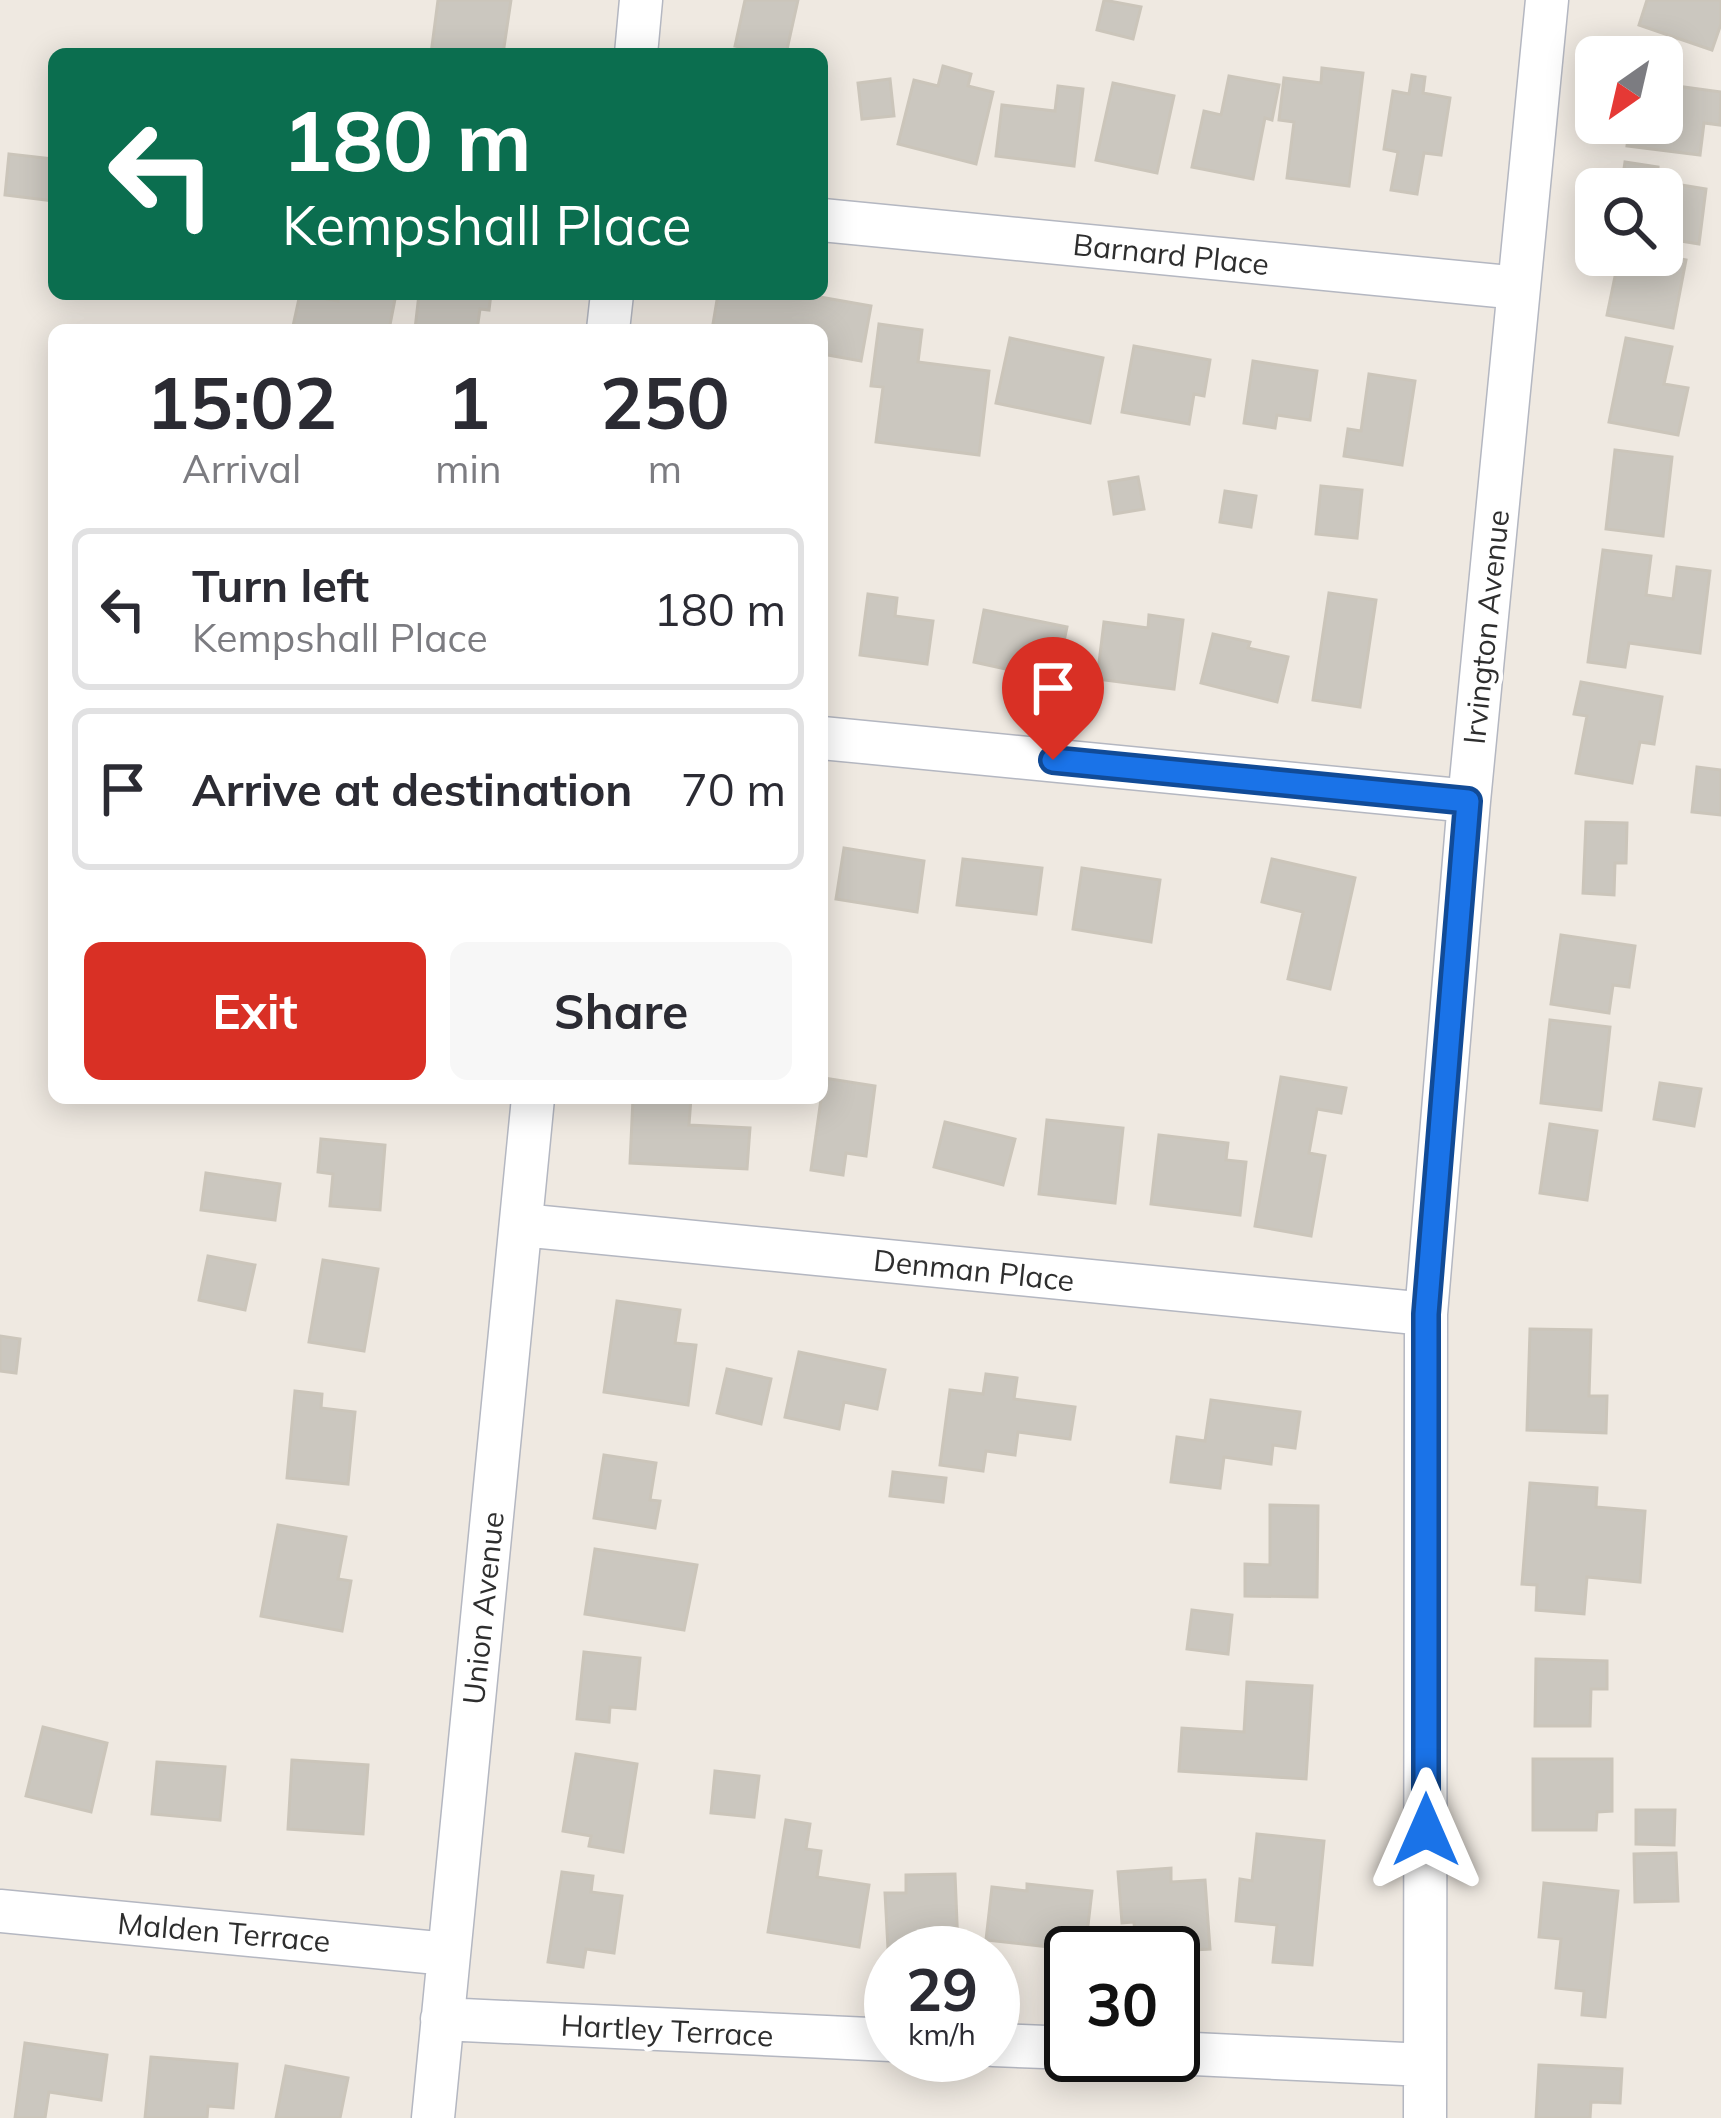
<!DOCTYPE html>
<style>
body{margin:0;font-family:Mulish,sans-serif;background:#f7f7f7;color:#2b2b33;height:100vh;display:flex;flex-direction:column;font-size:45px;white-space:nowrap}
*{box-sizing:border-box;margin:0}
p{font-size:39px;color:#7c7c81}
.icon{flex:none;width:66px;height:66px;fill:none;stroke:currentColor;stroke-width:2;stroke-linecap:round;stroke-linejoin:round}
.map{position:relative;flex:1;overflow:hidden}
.drawer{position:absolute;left:48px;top:324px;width:780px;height:780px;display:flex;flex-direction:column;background:#fff;border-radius:18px;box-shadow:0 6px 30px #0003}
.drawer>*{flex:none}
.top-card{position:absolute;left:48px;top:48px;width:780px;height:252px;border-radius:18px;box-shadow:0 6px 30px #0003;background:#0b6e4f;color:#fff;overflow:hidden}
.needle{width:78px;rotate:214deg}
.controls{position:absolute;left:1575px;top:36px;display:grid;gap:24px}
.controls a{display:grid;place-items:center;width:108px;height:108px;border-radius:18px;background:#fff;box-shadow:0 6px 30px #0003;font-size:60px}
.speed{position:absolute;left:864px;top:1926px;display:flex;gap:24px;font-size:60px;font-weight:700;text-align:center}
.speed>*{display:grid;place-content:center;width:156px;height:156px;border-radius:50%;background:#fff;box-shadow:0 6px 30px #0003;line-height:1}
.speed small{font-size:30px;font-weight:400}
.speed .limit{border:6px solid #111;border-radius:18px;background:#fff;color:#111}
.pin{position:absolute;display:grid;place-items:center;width:102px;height:102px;color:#fff;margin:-123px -51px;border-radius:50% 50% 50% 0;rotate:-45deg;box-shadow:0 0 12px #0007}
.pin .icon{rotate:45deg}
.me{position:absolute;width:132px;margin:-66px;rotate:0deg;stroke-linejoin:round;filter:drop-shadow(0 0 9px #0008)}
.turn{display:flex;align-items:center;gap:42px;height:252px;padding:0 36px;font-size:54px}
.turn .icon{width:156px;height:156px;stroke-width:2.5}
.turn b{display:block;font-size:84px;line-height:102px}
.eta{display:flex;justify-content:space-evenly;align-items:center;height:204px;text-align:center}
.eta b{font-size:72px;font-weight:700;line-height:84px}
.button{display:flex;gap:24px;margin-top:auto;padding:24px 36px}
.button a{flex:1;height:138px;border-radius:18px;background:#d93025;color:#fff;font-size:48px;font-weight:700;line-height:138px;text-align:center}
.button a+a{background:#f7f7f7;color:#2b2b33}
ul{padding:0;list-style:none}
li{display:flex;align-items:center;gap:36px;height:162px;margin:0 24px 18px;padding:0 12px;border:6px solid #e1e1e2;border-radius:18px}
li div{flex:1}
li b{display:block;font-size:45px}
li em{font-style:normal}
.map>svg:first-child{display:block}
</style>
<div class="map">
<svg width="1721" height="2118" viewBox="0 0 1721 2118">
<rect width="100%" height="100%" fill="#efe9e1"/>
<!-- building -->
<path fill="#cbc7bf" stroke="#cbc5ba" stroke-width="3" d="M438 0H511L503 54H431Z
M745 0H798L786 54H771L735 46Z
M1104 0 1141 7 1133 39 1097 30Z
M1647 0H1721V24L1712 50 1639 25Z
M943 66 971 74 968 86 993 92 976 164 898 144 914 80 938 86Z
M1322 68 1363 73 1349 186 1287 178 1294 122 1279 120 1284 78 1321 83Z
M1412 75 1425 77 1423 93 1450 98 1441 155 1424 153 1417 194 1391 190 1398 152 1384 149 1393 91 1409 94Z
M1229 76 1279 85 1272 120 1265 118 1253 179 1192 167 1204 111 1221 115Z
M890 79 894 116 862 119 858 83Z
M1113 83 1174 96 1157 173 1096 160Z
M1662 84 1721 92 1720 125 1704 123 1700 155 1627 146 1630 123H1662Z
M1058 86 1083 89 1074 166 996 156 1002 105 1055 111Z
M9 154 54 159V201L5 195Z
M1625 162 1658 167 1657 181 1706 189 1699 244 1662 238V189H1621Z
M1634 255H1661L1686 260 1673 328 1607 315 1618 262 1632 264Z
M300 294 338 301 339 294H396L389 330H312L293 326Z
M419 294H491L489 310 480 309 477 330 415 329Z
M718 294H803L871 306 861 361 822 354V330H712Z
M879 324 922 330 918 362 989 371 979 455 876 442 883 387 871 386Z
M1010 338 1103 358 1090 423 996 403Z
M1626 338 1672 347 1664 384 1688 388 1678 435 1609 422Z
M1134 346 1210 360 1204 396 1194 394 1189 424 1122 412Z
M1253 361 1317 371 1310 420 1277 415 1275 428 1244 423Z
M1369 374 1415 381 1402 465 1344 456 1348 429 1361 431Z
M1615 450 1672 457 1663 536 1606 529Z
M1138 477 1144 509 1114 514 1109 482Z
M1321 486 1362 490 1357 538 1316 534Z
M1225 491 1256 496 1251 527 1220 522Z
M1603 550 1651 556 1646 595 1673 599 1677 567 1710 571 1700 653 1629 643 1625 667 1588 662Z
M1329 593 1376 600 1360 707 1313 700Z
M868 594 897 598 895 616 933 621 927 664 860 655Z
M984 610 1067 627 1056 680 974 662Z
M1149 615 1183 620 1174 689 1097 679 1104 622 1148 628Z
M1213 634 1250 642 1248 648 1288 657 1277 702 1201 683Z
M1581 682 1662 697 1654 744 1640 742 1632 783 1576 773 1587 716 1574 714Z
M1697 767 1721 770V815L1692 812Z
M1586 822 1627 823 1626 863H1615L1614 895 1583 893Z
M844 848 924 861 917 912 836 899Z
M963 859 1042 868 1036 914 957 905Z
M1272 859 1355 878 1330 989 1288 979 1303 912 1262 902Z
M1082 868 1160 880 1151 942 1073 929Z
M1561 935 1635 946 1629 987 1613 985 1609 1013 1551 1004Z
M1550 1020 1610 1027 1601 1110 1541 1103Z
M1281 1077 1346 1088 1341 1113 1317 1109 1309 1153 1325 1156 1311 1236 1255 1226Z
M824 1078 875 1086 866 1156 846 1153 843 1175 811 1170Z
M1660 1083 1701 1089 1694 1126 1654 1119Z
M633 1098H691L689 1125 750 1128 747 1169 630 1163Z
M1047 1120 1123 1128 1115 1203 1039 1194Z
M945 1122 1015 1139 1003 1185 934 1167Z
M1550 1124 1597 1131 1587 1200 1540 1193Z
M1159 1135 1228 1143 1226 1160 1246 1162 1240 1215 1151 1204Z
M321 1139 385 1145 380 1210 330 1206 333 1174 318 1172Z
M206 1173 280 1184 275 1220 201 1210Z
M208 1256 255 1265 245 1310 199 1300Z
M323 1260 378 1269 364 1351 309 1342Z
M617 1301 680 1310 675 1343 696 1345 688 1405 604 1392Z
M1530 1329 1591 1330 1589 1396H1607L1606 1433 1527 1430Z
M0 1336 20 1339 16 1373 0 1371Z
M799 1352 885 1370 877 1409 844 1402 839 1429 785 1417Z
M727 1369 771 1379 761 1424 717 1413Z
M986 1374 1017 1378 1014 1399 1075 1407 1070 1439 1018 1432 1015 1455 986 1451 983 1471 940 1465 950 1390 983 1394Z
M295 1391 322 1394 321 1408 355 1412 348 1484 287 1478Z
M1211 1400 1300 1412 1295 1448 1273 1445 1271 1464 1224 1457 1220 1488 1171 1482 1177 1437 1205 1441Z
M604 1455 656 1463 650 1500 660 1501 655 1528 594 1518Z
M893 1472 946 1478 943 1502 890 1496Z
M1530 1483 1597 1488 1596 1507 1645 1511 1640 1582 1587 1577 1584 1614 1536 1610 1537 1585 1522 1584Z
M1270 1505 1318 1506 1317 1597 1245 1596V1564L1270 1565Z
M278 1525 346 1537 338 1579 351 1581 342 1631 261 1616Z
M595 1549 697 1565 684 1630 585 1614Z
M1192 1610 1232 1615 1228 1654 1187 1649Z
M584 1652 640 1658 635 1709 610 1707 609 1722 577 1719Z
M1536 1659 1607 1661V1689H1591L1590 1726H1535Z
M1247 1682 1312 1686 1306 1779 1179 1771 1182 1728 1244 1732Z
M43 1727 107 1743 91 1812 26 1796Z
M576 1754 637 1764 623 1852 589 1846 591 1836 563 1831Z
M1533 1759H1612V1811L1597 1812 1596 1830H1533Z
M292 1760 368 1765 363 1834 288 1829Z
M157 1762 225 1767 220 1820 152 1814Z
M715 1771 759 1776 754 1817 711 1813Z
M1636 1810H1675L1674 1845 1636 1844Z
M786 1820 810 1824 806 1849 821 1851 817 1877 869 1885 859 1947 768 1932Z
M1257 1834 1324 1841 1312 1965 1273 1962 1277 1925 1236 1921 1240 1879 1252 1881Z
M1676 1853 1678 1901 1635 1902 1634 1854Z
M1171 1868V1882L1205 1880 1210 1949 1136 1953 1134 1922 1122 1923 1118 1872Z
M562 1872 593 1876 591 1892 622 1896 614 1953 586 1949 583 1967 548 1962Z
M955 1874 958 1947 888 1949 885 1893H906V1875Z
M1544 1883 1618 1891 1605 2017 1582 2015 1584 1991 1556 1988 1561 1939 1539 1937Z
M1027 1884 1092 1891 1085 1951 986 1940 992 1887 1027 1891Z
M25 2043 107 2055 101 2100 49 2092 45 2118H15Z
M151 2057 237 2064 233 2108 208 2106 207 2118H145Z
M1539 2065 1622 2069 1620 2103 1591 2102 1590 2118H1536Z
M286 2066 348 2078 340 2118H276Z"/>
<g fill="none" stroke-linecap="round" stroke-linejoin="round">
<!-- street casing -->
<g stroke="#b4b7c1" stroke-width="45">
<path id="street" d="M636 54 641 0
M822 220 1519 288
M608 330 612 294
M822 738 1469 801
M522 1225 1426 1314
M0 1911 448 1954
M442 2019 891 2040
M993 2045 1071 2048
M1173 2053 1425 2065
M433 2118 533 1098
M1425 2118 1426 1314 1469 801 1547 0"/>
</g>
<!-- street -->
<use href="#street" stroke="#fff" stroke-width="42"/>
</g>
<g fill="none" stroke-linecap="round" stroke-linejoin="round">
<!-- route casing -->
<g stroke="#114b97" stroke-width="30">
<path id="route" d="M1053 760 1468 801 1426 1314V1830"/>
</g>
<!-- route -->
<use href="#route" stroke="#1a73e8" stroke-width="21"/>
</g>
<g text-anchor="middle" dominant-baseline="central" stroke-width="9" stroke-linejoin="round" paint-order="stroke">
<!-- street labels -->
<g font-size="30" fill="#2e2e2e" stroke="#fff">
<text transform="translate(1171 254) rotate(6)">Barnard Place</text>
<text transform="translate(1486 627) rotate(-84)">Irvington Avenue</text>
<text transform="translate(974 1270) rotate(6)">Denman Place</text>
<text transform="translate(483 1608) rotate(-84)">Union Avenue</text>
<text transform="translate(224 1932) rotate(5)">Malden Terrace</text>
<text transform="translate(667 2030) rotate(3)">Hartley Terrace</text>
</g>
</g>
</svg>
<div class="controls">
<a><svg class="needle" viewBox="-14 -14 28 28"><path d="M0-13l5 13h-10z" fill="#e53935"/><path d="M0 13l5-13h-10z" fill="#7c7c81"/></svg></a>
<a><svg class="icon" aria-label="search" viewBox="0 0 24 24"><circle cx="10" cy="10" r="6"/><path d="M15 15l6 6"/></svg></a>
</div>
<div class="speed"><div>29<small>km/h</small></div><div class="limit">30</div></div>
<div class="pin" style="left:1053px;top:760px;background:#d93025"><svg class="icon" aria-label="arrive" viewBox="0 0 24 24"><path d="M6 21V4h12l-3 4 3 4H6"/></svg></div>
<svg class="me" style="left:1426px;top:1830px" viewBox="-20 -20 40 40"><path d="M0-17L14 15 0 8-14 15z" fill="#1a73e8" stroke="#fff" stroke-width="4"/></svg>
<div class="top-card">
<div class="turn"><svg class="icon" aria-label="left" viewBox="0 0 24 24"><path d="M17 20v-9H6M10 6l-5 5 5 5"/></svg><div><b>180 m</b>Kempshall Place</div></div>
</div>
<section class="drawer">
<div class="eta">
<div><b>15:02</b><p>Arrival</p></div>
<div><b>1</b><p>min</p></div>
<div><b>250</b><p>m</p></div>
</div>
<ul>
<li><svg class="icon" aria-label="left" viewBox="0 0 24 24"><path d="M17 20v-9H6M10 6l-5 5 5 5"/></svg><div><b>Turn left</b><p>Kempshall Place</p></div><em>180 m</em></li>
<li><svg class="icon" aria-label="arrive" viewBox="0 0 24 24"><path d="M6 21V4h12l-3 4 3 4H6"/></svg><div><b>Arrive at destination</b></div><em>70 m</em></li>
</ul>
<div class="button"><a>Exit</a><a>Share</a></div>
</section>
</div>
